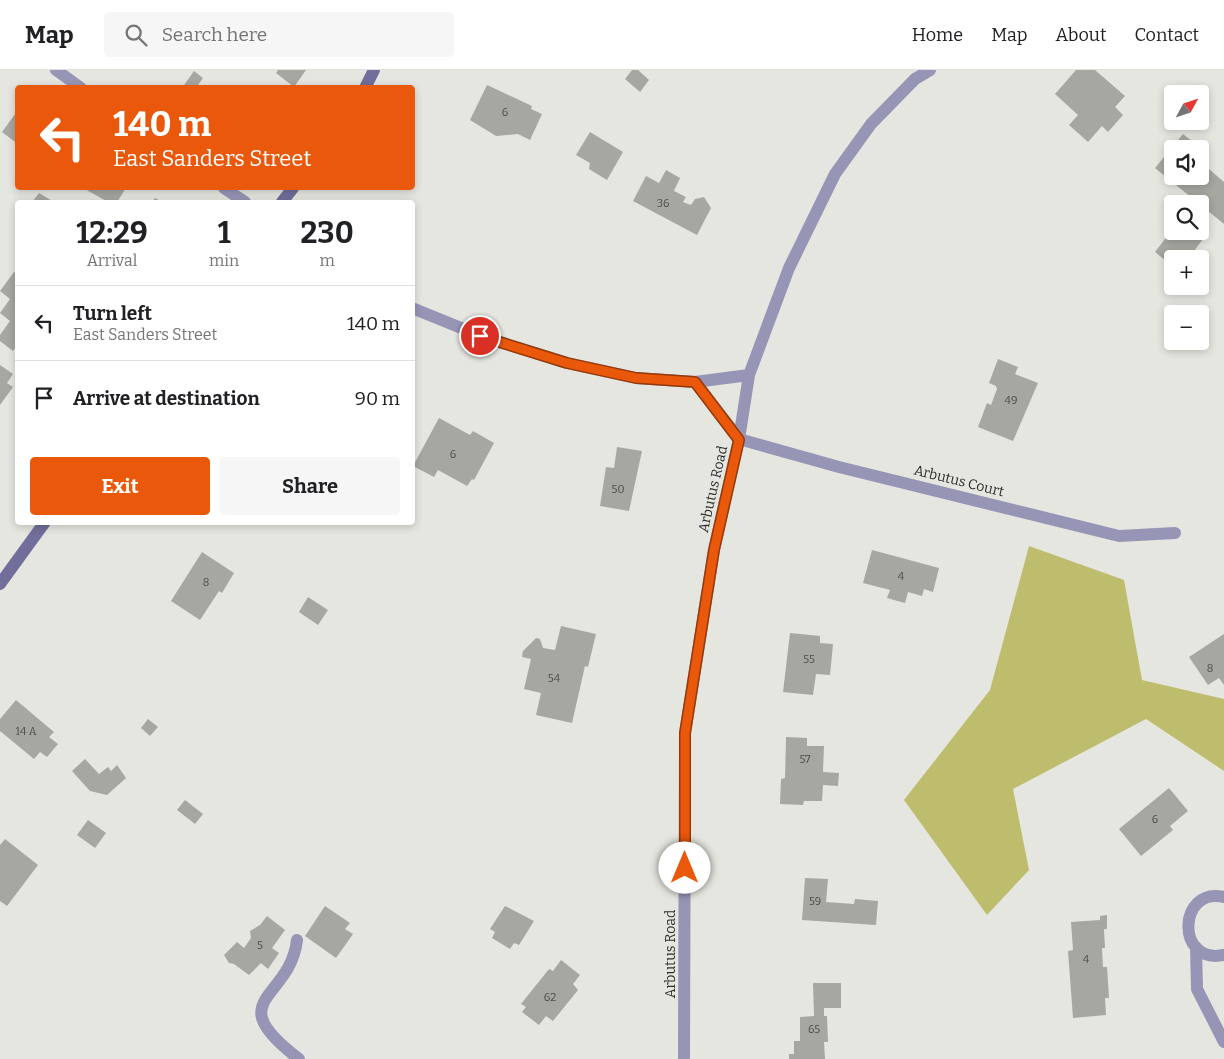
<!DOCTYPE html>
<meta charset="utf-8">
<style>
body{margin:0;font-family:Bitter,serif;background:#f6f6f6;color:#202124;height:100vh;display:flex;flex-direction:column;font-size:19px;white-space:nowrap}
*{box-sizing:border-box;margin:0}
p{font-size:16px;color:#757577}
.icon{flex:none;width:28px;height:28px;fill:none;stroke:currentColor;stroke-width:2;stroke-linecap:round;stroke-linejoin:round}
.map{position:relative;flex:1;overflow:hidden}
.drawer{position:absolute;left:15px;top:130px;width:400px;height:325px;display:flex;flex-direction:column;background:#fff;border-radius:5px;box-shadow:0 2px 8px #0003}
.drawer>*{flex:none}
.guide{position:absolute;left:15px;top:15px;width:400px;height:105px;border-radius:5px;box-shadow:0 2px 8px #0003;background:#ea580c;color:#fff;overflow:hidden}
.needle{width:32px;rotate:50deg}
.buttons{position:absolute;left:1164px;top:15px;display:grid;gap:10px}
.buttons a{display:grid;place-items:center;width:45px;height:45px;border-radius:5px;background:#fff;box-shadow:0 2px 8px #0003;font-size:25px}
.pin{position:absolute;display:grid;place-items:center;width:42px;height:42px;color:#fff;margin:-21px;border:2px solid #fff;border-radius:50%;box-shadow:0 1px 5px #0007}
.me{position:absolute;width:55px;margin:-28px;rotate:0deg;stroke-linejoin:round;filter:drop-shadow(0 0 4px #0008)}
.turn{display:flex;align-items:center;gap:18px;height:105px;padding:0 15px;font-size:22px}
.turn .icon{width:65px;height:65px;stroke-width:2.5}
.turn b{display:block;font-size:35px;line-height:42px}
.eta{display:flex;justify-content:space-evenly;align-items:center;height:85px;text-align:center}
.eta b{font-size:30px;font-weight:700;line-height:35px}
.action{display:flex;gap:10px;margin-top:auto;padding:10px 15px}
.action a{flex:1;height:58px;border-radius:5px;background:#ea580c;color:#fff;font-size:20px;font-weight:700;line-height:58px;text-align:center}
.action a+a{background:#f6f6f6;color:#202124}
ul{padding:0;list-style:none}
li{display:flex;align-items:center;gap:15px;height:75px;padding:0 15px;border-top:1px solid #e0e0e0}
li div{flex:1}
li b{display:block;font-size:19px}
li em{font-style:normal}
header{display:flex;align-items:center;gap:30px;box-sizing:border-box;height:70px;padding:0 25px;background:#fff;border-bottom:1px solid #e0e0e0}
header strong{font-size:24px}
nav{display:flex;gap:28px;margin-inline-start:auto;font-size:18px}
.search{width:350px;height:45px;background:#f6f6f6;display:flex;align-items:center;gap:12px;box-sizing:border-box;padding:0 18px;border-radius:5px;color:#757577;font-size:19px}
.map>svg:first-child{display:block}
</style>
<header>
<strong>Map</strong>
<div class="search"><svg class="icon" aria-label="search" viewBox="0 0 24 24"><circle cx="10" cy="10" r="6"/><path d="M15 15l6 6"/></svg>Search here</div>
<nav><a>Home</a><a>Map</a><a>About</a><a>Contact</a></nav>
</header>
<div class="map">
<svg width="1224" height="989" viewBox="0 0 1224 989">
<rect width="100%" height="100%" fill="#e6e6e0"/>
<!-- forest -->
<path fill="#bebc6d" d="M1029 476 1124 510 1142 610 1224 629V701L1146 649 1013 719 1029 800 987 845 904 730 990 620Z"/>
<!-- building -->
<path fill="#a7a7a1" d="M278 0H306L294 17 276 3Z
M632 0H638L649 10 640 22 625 9Z
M1076 0H1095L1125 26 1115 37 1123 45 1108 62 1102 56 1088 72 1069 55 1078 45 1055 24Z
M194 1 203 8 196 18H182Z
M487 15 532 36 531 39 542 44 530 70 518 64 496 66 470 50Z
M18 40V74L2 62Z
M590 62 623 82 607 110 589 99 590 93 576 85Z
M1183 64 1206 82 1200 89V79H1172V106H1200L1202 93 1224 112V154L1155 98Z
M666 100 680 108 674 121 686 127 683 132 691 135 695 129 704 127 711 138 697 165 633 131 646 106 659 113Z
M83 118H126L117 132H108Z
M39 123 54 132H32Z
M155 128 162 132H152Z
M1200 160 1206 165 1194 181 1196 182 1191 189H1172V196L1155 182 1171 161Z
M14 202 18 204V274L13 281 0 271V265L10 251 0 243 10 229 0 221Z
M998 289 1018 297 1015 304 1038 313 1013 371 978 357 987 333 991 335 997 319 996 316 989 313Z
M0 295 13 304 7 313 13 317 0 335Z
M439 348 470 365 473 361 494 373 474 410 472 409 467 416 438 400 434 407 413 396Z
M617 377 642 381 629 441 600 436 606 397 614 398Z
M872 480 939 498 933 522 924 519 922 526 908 522 905 533 887 528 890 520 863 513Z
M202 482 234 503 222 523 219 521 200 550 171 531Z
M308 527 328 540 318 555 299 542Z
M561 556 596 564 588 597 585 596 572 653 536 645 541 623 524 619 531 589 522 587 523 581 536 568 540 569 543 578 555 580Z
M790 563 820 566V573L833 574 830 605 816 604 813 625 783 622Z
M1224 564V615L1219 608 1208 615 1189 587Z
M16 630 54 662 49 667 58 674 47 687 40 682 34 689 0 661V649Z
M148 649 158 657 150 666 141 658Z
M786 667 807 668V676H824L823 702 839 703 838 716 823 715 822 731H804L803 735 780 734 781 709 785 708Z
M85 689 99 704 108 697 111 701 117 695 126 708 107 725 90 721 72 701Z
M1169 718 1188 741 1170 756 1173 760 1141 786 1119 759Z
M185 730 203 744 195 754 177 740Z
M88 750 106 763 95 778 77 765Z
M5 769 38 795 7 836 0 831V775Z
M805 808 828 809 826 832 854 834 855 829 878 831 876 855 802 850Z
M325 836 350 853 345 859 353 864 336 888 305 866Z
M505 836 534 851 519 875 514 873 510 879 492 868 495 862 490 859Z
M1107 845V859H1104L1105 878H1102L1103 897H1107L1109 928H1105L1106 945 1073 948 1068 881 1073 880 1071 852 1100 850V846Z
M267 846 285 860 272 878 279 883 268 899 261 893 249 905 234 894 229 893 224 885 237 872 244 878 251 868 250 861 260 855Z
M561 890 580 905 573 914 578 920 553 951 546 946 539 955 522 942 526 937 521 934 549 899 553 901Z
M813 913H841V938H824V946H827L828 972H824L825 989H789V984H794V971H800V947L814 946Z"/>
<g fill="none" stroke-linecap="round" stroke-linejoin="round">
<!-- service -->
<path stroke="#9695b5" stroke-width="12" d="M297 870C290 931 219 928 299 989"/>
<!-- minor -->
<path stroke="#9695b5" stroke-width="12" d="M56 0 81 18
M224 118 245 132
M412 238 481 266 567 293 636 308 695 312 749 305
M695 312 739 369 839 397 1119 466 1175 463
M1224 827C1178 816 1175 895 1224 885
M1196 877 1197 919 1224 972
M684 989 685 663 714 480 739 369 749 305 789 198 835 104 871 54 915 9 930 0"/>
<!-- secondary -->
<path stroke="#716e9b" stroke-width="12" d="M365 18 374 0
M282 132 293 118
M0 514 45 452"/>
</g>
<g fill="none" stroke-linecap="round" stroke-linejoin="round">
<!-- route casing -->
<g stroke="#983908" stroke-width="12">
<path id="route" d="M480 266 567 293 636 308 695 312 739 370 714 480 685 663V798"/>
</g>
<!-- route -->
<use href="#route" stroke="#ea580c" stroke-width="9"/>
</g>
<g text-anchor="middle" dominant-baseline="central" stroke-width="5" stroke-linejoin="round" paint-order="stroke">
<!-- number labels -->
<g font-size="11" fill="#4c4c48">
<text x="505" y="42">6</text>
<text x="663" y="133">36</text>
<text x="1011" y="330">49</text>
<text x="453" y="384">6</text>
<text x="618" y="419">50</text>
<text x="901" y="506">4</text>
<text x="206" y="512">8</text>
<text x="809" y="589">55</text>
<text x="1210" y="598">8</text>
<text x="554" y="608">54</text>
<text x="26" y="661">14 A</text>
<text x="805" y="689">57</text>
<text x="1155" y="749">6</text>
<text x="815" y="831">59</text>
<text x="260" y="875">5</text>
<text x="1086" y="889">4</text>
<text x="550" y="927">62</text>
<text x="814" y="959">65</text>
</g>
<!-- street labels -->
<g font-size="14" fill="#2d2d2a" stroke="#e6e6e0">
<text transform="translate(959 411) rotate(14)">Arbutus Court</text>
<text transform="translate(713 419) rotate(-77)">Arbutus Road</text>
<text transform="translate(670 884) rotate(-90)">Arbutus Road</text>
</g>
</g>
</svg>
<div class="buttons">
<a><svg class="needle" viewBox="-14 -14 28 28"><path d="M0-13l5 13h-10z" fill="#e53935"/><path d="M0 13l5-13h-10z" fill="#757577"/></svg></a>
<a><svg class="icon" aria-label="sound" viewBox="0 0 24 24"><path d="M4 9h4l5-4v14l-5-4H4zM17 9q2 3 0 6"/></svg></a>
<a><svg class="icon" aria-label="search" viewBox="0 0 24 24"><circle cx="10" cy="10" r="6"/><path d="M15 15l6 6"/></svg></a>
<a>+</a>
<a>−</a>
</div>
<div class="pin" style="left:480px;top:266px;background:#d93025"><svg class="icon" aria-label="arrive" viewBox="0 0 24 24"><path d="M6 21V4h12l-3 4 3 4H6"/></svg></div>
<svg class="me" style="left:685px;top:798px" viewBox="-20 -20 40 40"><circle r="19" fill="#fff"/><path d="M0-13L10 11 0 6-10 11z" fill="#ea580c"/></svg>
<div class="guide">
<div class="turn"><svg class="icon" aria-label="left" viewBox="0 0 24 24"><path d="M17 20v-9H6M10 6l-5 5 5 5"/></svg><div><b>140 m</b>East Sanders Street</div></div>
</div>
<section class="drawer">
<div class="eta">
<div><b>12:29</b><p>Arrival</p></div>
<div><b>1</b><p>min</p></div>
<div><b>230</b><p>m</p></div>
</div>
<ul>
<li><svg class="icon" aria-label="left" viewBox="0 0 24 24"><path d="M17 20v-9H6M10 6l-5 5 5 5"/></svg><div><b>Turn left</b><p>East Sanders Street</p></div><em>140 m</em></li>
<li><svg class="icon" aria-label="arrive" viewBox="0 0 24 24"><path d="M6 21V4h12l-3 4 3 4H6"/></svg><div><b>Arrive at destination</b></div><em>90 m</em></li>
</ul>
<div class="action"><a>Exit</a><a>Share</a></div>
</section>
</div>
